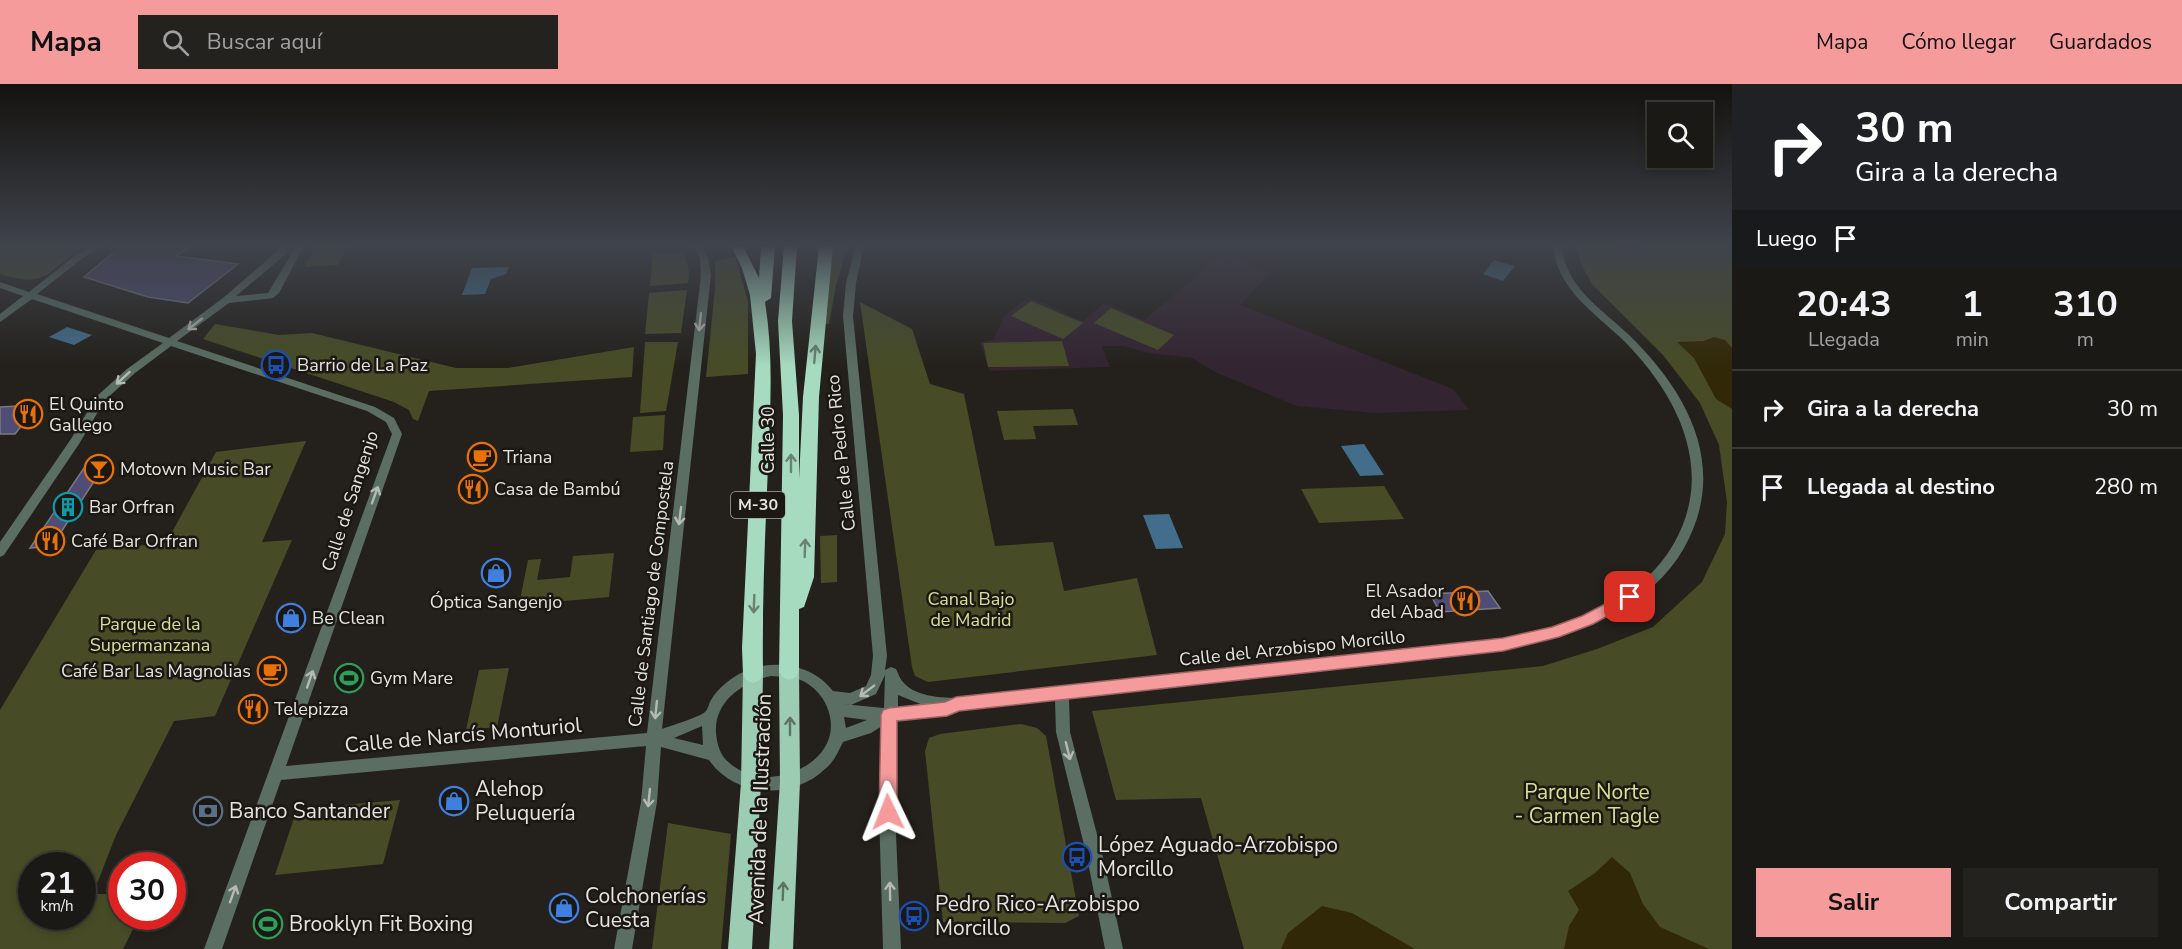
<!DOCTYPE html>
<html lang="es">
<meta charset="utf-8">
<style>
body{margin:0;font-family:"Nunito Sans",sans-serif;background:#24221e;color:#f1f3f6;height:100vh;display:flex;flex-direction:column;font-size:22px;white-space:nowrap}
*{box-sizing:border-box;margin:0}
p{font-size:20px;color:#a0a0a0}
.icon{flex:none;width:33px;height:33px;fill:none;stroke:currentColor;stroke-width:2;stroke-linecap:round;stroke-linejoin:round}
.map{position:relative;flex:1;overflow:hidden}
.panel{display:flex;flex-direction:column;background:#1b1915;width:450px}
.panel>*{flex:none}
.hud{background:#202124;color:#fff;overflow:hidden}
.controls{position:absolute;left:1647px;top:18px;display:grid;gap:12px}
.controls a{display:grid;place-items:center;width:66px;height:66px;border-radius:0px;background:#1b1915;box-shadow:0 3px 9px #0003,0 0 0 2px #393834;font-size:30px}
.speed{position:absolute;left:18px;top:768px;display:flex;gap:12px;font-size:30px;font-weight:700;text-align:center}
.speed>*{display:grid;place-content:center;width:78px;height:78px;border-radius:50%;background:#1b1915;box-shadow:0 3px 9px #0003,0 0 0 2px #393834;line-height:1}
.speed small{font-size:15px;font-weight:400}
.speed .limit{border:9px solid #d22;background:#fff;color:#111}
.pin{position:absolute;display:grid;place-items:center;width:51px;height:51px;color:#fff;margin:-26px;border-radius:12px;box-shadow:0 3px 9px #0006}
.me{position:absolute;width:66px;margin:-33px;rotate:358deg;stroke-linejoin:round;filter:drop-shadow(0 0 4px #0008)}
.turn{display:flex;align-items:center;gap:21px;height:126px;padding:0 24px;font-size:27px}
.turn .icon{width:78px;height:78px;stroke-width:2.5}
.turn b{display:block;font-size:42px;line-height:51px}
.then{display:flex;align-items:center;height:57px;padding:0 24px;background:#0003;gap:12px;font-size:22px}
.eta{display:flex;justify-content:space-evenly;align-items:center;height:102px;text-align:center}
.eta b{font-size:36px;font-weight:700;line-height:42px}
.action{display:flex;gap:12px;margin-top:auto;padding:12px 24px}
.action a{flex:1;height:69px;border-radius:0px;background:#f59b9c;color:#111;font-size:24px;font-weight:700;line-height:69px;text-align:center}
.action a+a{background:#24221e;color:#f1f3f6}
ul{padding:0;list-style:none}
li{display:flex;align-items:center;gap:18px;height:78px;padding:0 24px;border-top:2px solid #393834}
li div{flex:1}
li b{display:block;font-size:22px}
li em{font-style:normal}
header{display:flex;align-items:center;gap:36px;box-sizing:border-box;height:84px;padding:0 30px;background:#f59b9c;color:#111}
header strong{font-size:28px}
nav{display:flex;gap:33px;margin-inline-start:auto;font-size:21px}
.search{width:420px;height:54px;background:#24221e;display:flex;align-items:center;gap:15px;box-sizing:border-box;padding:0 21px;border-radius:0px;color:#a0a0a0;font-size:22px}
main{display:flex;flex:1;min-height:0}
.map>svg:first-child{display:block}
</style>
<header>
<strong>Mapa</strong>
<div class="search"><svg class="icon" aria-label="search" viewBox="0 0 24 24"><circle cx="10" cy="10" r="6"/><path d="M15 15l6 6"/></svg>Buscar aquí</div>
<nav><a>Mapa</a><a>Cómo llegar</a><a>Guardados</a></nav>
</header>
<main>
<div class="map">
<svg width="1732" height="865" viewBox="0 0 1732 865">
<rect width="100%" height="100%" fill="#24211c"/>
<!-- education -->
<path fill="#322430" d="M1222 170 1271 189 1240 221 1453 305 1469 326 1375 329 1297 322 1215 288 1192 274 1148 269 1124 262H1102L1110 283 989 287 980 258 993 256 1005 231 1029 213 1083 237 1104 219 1144 236Z"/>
<!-- green -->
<path fill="#474c26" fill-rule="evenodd" d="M0 162H85C47 185 50 206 0 190Z
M315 162H347L338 181 304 183Z
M833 162H848L836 201 829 240H824Z
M1577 162H1607L1636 167 1641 162H1732V865H1244L1201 714 1116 716 1092 627 1543 582 1597 565 1653 543 1702 498 1725 450 1727 418 1719 361 1700 319 1663 271 1592 200 1581 180Z
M684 168 689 187 688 199 650 202 653 169Z
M735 173 748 217V290L706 293 715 204V177Z
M687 206 681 249 645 250 649 209Z
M1031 217 1083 239 1063 255 1011 232Z
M860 218 912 245 930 300 964 310 995 462 1053 458 1064 507 1137 494 1157 571 928 598 915 592 912 583Z
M1111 224 1174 251 1158 266 1094 239Z
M215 240 279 251 312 249 456 284H508L634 263 632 293 429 307 418 337 413 335 409 326 394 318 203 255Z
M1062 257 1069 282 988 283 983 259Z
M645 258H678L666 327 640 329Z
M1073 325 1078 341 1033 342 1036 355 1004 356 997 327Z
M665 331 663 366 630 368 633 333Z
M306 357 262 458 292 456 215 632 174 637 116 751 93 810H121L122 832 139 833 123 865H0V626L96 466 166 459 216 368ZM32 782H82V832H32Z
M1384 402 1404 435 1319 439 1301 405Z
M837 451V498L821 499 820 452Z
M614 469 609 513 519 521 528 476 541 475 537 496 570 493 573 472Z
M509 584 497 643 466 646 479 586Z
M1021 640 1037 644 1046 652 1079 832 1065 839 943 838 925 667 929 654 940 650Z
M400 716 383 780 275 791 297 725Z
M668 739 731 750 721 865H652Z"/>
<!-- sand -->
<path fill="#312807" d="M1714 253 1725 256 1732 264V325L1716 315 1694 274 1677 258 1704 257Z
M1612 773 1630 789 1643 820 1660 843 1709 865H1564L1569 842 1579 826 1568 807 1595 789Z
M1322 822 1352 829 1415 865H1281L1288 849Z"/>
<!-- water -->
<path fill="#426e8b" d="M1494 176 1515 182 1503 197 1483 190Z
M509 183 506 190 491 195 485 210 462 211 472 184Z
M67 243 92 251 74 261 49 253Z
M1364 360 1384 391 1360 392 1341 362Z
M1169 430 1183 464 1156 465 1143 431Z"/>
<!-- building -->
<path fill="#4f4c75" stroke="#797980" stroke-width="1.5" d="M121 162H191L176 172 238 180 188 219 148 213 84 193Z
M38 321 15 350H0V323Z
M104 382 52 462 30 464 84 384Z
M1488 507 1500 524 1440 528 1430 510Z"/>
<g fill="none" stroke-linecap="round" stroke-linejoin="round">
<!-- minor -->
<path fill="#5a6e63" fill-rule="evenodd" d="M92 162H102L83 174 37 210 169 254 223 214 283 162H291L286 170 236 212 268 209 296 162H304L279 209 273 214 229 219 177 257 375 323 394 334 402 350 286 682 647 649 701 191 700 174 693 162H701L708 174 711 191 662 645C670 642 700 633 705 628 708 626 709 619 711 616 715 609 720 604 726 599 757 572 809 575 833 607L850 609 866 602 871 591 873 572 843 232 846 199 856 162H864L856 199 853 232 887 572 885 586 891 583 896 585C898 589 900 595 903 598 916 614 946 614 965 614L1503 554C1564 544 1640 519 1673 461 1717 386 1677 309 1621 254 1592 227 1557 204 1553 162H1561C1568 205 1598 222 1628 250 1689 309 1729 384 1684 464 1648 528 1570 553 1503 566L1069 614 1070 648 1103 773 1123 865H1105L1087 773 1056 648 1055 616 958 626 947 631 897 636 894 704 901 865H883L879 727 882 642 871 649 843 658C838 668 834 678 825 685 793 716 735 714 709 676L661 663 657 718 632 865H614L641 718 646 662 281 696 222 865H204L392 350 386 338 367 327 171 262 135 289 105 316 79 360 4 471 0 473V458L71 355 97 312 127 285 163 259 32 215 0 238V230L23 212 0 204V198L29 208 77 170ZM885 591 884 624 842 620 851 621 876 610ZM771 592C781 593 794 592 803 597 813 602 823 612 827 623 844 664 803 693 766 693 751 693 736 686 725 675 719 667 717 659 716 649 714 617 743 598 771 592ZM898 611 923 621 898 623ZM844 633 867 636 846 644ZM702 642 703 661 674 654Z"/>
<!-- trunk -->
<path fill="#9cccb2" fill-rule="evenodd" d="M789 579 796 581 799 587 800 698 793 865H769L780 698 779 587 782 581Z
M753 582 760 584 763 590 761 699 752 865H728L741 699 743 590 746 584Z"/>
<!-- motorway -->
<path fill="#a7dbbf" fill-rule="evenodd" d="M731 162H743L759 194 761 162H775L771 214 765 218C774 273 770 328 768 383 765 452 762 521 763 590L760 596 753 599 746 596 743 590 742 564 756 270 750 211 742 184Z
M784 162H797L792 237 799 331V395L803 313 819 162H833L819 313 814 493 804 523 799 525V587L796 593 789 596 782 593 779 587 783 331 778 237Z"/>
</g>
<!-- one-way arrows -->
<defs><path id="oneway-shaft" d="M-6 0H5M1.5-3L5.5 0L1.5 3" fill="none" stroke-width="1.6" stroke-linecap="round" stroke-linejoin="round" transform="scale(1.5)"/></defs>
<g stroke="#b4bab4">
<use href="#oneway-shaft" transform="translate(700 238) rotate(96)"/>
<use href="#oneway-shaft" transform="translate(195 240) rotate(142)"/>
<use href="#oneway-shaft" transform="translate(123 294) rotate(138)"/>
<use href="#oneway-shaft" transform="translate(375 411) rotate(-70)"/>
<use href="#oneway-shaft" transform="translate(680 432) rotate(97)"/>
<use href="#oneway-shaft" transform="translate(310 595) rotate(-71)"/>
<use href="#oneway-shaft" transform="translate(867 607) rotate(143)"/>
<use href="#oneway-shaft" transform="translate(656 626) rotate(96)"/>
<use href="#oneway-shaft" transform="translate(1068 667) rotate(76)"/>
<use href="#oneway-shaft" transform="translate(649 714) rotate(96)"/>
<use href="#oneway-shaft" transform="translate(890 807) rotate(-91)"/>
<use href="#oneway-shaft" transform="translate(233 810) rotate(-70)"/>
</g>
<g stroke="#688372">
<use href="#oneway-shaft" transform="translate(815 270) rotate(-85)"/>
<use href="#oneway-shaft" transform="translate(791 379) rotate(-90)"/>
<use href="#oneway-shaft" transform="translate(805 464) rotate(-88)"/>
<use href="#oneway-shaft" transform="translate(754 520) rotate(92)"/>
</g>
<g stroke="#5c7262">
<use href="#oneway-shaft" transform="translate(790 642) rotate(-90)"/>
<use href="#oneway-shaft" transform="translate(783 807) rotate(-88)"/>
</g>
<!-- sky -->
<linearGradient id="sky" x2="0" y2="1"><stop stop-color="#14120f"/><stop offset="0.57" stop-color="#3f434b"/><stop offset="1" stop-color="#3f434b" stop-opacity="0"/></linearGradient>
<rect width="1732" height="283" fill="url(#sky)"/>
<!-- route -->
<path fill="#f59b9c" stroke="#9f6565" stroke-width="1.5" d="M1630 507 1635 509 1637 513 1635 517 1593 540 1559 553 1503 567 959 627 947 632 897 637V728L895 734 888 736 882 734 879 728 881 631 883 626 889 624 945 618 956 613 1503 554 1552 543 1582 532Z"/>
<!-- icons -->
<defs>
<g id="bus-ring" transform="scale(1.5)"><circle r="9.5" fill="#1b1813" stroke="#1a4fb4" stroke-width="1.5"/><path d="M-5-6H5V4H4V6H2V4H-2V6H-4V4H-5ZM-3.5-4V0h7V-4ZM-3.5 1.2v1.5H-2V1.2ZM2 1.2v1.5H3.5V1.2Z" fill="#1a4fb4"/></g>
<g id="restaurant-ring" transform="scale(1.5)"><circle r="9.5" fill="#1b1813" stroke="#e8710a" stroke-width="1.5"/><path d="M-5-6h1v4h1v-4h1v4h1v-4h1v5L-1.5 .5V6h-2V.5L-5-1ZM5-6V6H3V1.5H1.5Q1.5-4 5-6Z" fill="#e8710a"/></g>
<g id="cafe-ring" transform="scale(1.5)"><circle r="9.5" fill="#1b1813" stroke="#e8710a" stroke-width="1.5"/><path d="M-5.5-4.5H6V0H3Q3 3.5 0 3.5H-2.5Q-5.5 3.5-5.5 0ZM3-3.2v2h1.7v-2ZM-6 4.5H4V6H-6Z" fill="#e8710a"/></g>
<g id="bar-ring" transform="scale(1.5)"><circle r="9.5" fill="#1b1813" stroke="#e8710a" stroke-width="1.5"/><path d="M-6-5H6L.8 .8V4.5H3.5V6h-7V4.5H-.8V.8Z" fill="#e8710a"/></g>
<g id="building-ring" transform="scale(1.5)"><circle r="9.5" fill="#1b1813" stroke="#0f9aa8" stroke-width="1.5"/><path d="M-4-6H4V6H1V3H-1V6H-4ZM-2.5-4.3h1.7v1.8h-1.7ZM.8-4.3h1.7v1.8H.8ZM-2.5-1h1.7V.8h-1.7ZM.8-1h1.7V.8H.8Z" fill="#0f9aa8"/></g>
<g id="shop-ring" transform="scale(1.5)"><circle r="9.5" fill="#1b1813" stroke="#3f7fe0" stroke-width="1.5"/><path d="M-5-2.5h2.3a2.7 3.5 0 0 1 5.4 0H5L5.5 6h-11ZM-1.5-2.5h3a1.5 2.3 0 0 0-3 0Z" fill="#3f7fe0"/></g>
<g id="stadium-ring" transform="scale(1.5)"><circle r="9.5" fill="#1b1813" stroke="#2e9e5b" stroke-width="1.5"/><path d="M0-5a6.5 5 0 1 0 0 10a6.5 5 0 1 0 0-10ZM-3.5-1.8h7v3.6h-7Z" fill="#2e9e5b"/></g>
<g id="bank-ring" transform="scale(1.5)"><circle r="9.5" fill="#1b1813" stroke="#5c6f8a" stroke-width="1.5"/><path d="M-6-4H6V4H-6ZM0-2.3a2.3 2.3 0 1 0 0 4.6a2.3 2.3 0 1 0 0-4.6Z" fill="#5c6f8a"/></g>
</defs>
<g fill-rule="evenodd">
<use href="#bus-ring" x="276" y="281"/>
<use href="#restaurant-ring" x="28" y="330"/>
<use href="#cafe-ring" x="482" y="373"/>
<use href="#bar-ring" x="99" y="385"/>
<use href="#restaurant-ring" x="473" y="405"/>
<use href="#building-ring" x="68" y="423"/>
<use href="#restaurant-ring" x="50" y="457"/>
<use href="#shop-ring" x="496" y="489"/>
<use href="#restaurant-ring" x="1465" y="517"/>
<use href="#shop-ring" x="291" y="534"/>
<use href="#cafe-ring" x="272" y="587"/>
<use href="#stadium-ring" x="349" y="594"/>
<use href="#restaurant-ring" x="253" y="625"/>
<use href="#shop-ring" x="454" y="717"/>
<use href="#bank-ring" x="208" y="727"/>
<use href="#bus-ring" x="1077" y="773"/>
<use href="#shop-ring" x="564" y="824"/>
<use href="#bus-ring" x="914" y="832"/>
<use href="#stadium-ring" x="268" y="840"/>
</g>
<g text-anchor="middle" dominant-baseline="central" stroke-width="5" stroke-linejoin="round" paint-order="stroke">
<!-- shield labels -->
<rect fill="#1b1813" stroke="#a8a6a2" stroke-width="1.5" x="731" y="408" width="54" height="26" rx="4.5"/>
<g font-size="16" font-weight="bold" fill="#e5e3e0">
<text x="758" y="421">M-30</text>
</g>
<!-- poi labels -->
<g font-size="18" fill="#e5e3e0" stroke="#1b1813" text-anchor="start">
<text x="297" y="281">Barrio de La Paz</text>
<text x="49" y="320">El Quinto<tspan x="49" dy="21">Gallego</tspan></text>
<text x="503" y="373">Triana</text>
<text x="120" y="385">Motown Music Bar</text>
<text x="494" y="405">Casa de Bambú</text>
<text x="89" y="423">Bar Orfran</text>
<text x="71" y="457">Café Bar Orfran</text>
<text x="1444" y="507" text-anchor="end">El Asador<tspan x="1444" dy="21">del Abad</tspan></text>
<text x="496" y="518" text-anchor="middle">Óptica Sangenjo</text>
<text x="312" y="534">Be Clean</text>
<text x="251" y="587" text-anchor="end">Café Bar Las Magnolias</text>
<text x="370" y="594">Gym Mare</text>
<text x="274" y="625">Telepizza</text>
</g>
<!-- street labels -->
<g font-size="18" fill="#e5e3e0" stroke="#1b1813">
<text transform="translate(768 356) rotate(-90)">Calle 30</text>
<text transform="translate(841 369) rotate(-96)">Calle de Pedro Rico</text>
<text transform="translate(350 417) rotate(-72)">Calle de Sangenjo</text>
<text transform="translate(651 510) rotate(-83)">Calle de Santiago de Compostela</text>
<text transform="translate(1292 564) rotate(-6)">Calle del Arzobispo Morcillo</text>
</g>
<!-- park labels -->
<g font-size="18" fill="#d5e095" stroke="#1b1813">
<text x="971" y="515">Canal Bajo<tspan x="971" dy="21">de Madrid</tspan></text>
<text x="150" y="540">Parque de la<tspan x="150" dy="21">Supermanzana</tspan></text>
</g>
<!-- near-street labels -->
<g font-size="21" fill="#e5e3e0" stroke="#1b1813">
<text transform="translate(463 651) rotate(-5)">Calle de Narcís Monturiol</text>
<text transform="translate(760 725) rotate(-88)">Avenida de la Ilustración</text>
</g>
<!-- near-poi labels -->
<g font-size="21" fill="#e5e3e0" stroke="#1b1813" text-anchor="start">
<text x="475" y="705">Alehop<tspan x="475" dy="24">Peluquería</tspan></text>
<text x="229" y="727">Banco Santander</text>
<text x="1098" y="761">López Aguado-Arzobispo<tspan x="1098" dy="24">Morcillo</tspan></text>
<text x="585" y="812">Colchonerías<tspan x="585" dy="24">Cuesta</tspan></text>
<text x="935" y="820">Pedro Rico-Arzobispo<tspan x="935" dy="24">Morcillo</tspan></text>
<text x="289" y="840">Brooklyn Fit Boxing</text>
</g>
<!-- near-park labels -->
<g font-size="21" fill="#d5e095" stroke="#1b1813">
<text x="1587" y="708">Parque Norte<tspan x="1587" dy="24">- Carmen Tagle</tspan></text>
</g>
</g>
</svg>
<div class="controls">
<a><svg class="icon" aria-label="search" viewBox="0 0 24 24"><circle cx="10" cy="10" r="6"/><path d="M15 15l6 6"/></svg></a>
</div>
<div class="speed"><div>21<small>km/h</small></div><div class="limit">30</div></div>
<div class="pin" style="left:1630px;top:513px;background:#d93025"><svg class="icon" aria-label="arrive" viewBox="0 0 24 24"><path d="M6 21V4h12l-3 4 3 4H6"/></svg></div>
<svg class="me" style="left:888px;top:728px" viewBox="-20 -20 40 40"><path d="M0-17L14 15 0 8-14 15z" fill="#f59b9c" stroke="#fff" stroke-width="4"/></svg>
</div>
<section class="panel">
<div class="hud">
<div class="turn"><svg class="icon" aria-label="right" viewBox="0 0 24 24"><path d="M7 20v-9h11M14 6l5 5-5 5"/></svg><div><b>30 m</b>Gira a la derecha</div></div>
<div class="then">Luego<svg class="icon" aria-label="arrive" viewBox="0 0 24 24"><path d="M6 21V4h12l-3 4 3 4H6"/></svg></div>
</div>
<div class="eta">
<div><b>20:43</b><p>Llegada</p></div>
<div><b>1</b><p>min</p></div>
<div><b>310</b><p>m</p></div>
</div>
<ul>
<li><svg class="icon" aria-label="right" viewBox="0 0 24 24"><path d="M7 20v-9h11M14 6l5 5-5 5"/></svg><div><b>Gira a la derecha</b></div><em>30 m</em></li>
<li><svg class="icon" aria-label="arrive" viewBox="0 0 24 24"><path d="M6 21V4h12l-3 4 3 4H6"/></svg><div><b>Llegada al destino</b></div><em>280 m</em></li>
</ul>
<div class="action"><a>Salir</a><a>Compartir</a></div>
</section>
</main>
